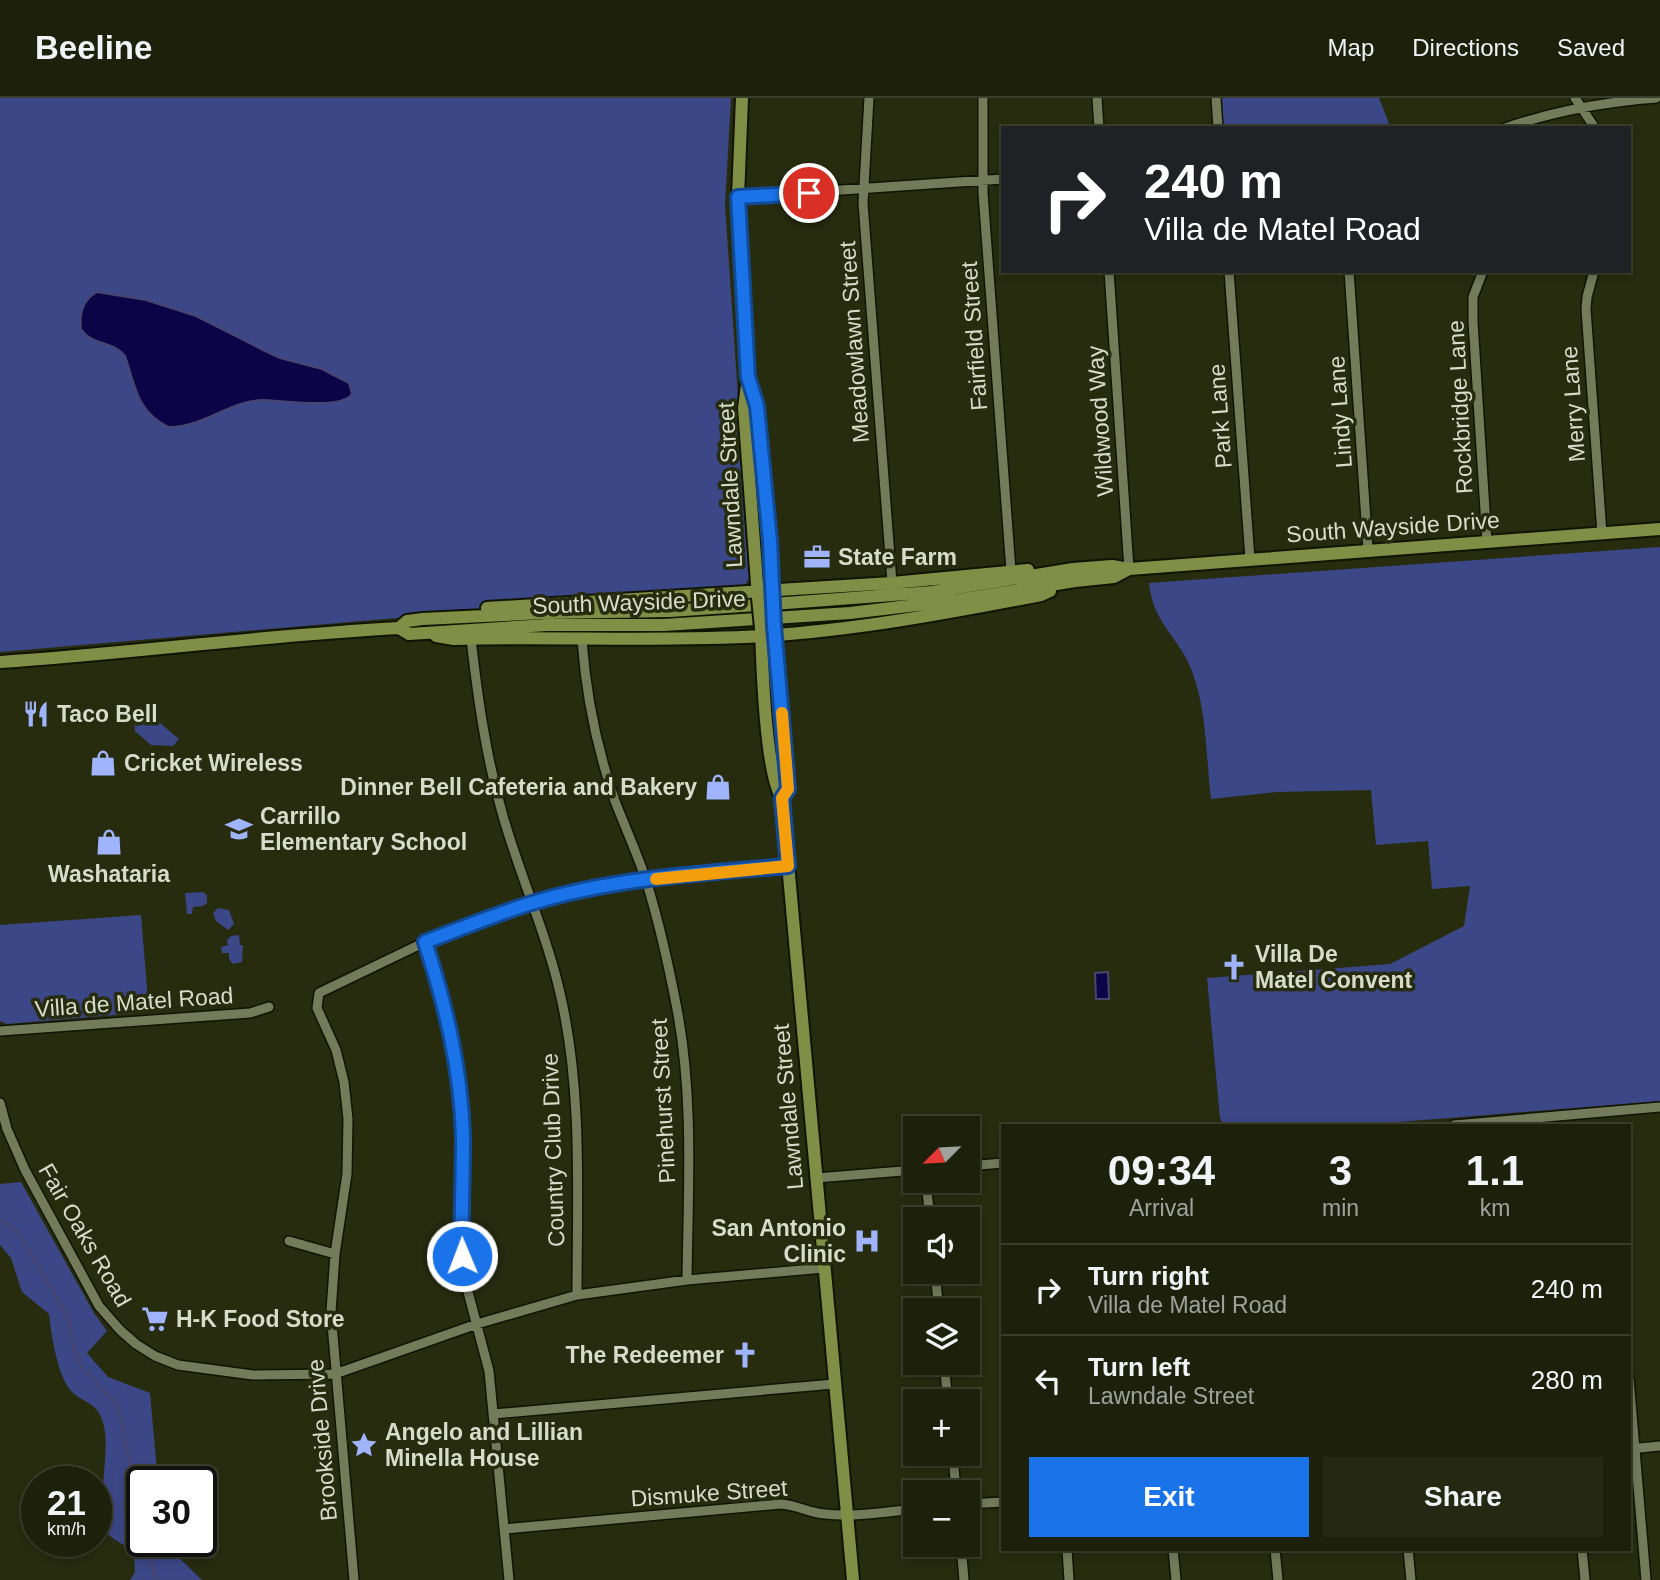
<!DOCTYPE html>
<meta charset="utf-8">
<style>
body{margin:0;font-family:Helvetica,sans-serif;background:#252914;color:#f1f3f6;height:100vh;display:flex;flex-direction:column;font-size:26px;white-space:nowrap}
*{box-sizing:border-box;margin:0}
p{font-size:23px;color:#a0a39d}
.icon{flex:none;width:38px;height:38px;fill:none;stroke:currentColor;stroke-width:2;stroke-linecap:round;stroke-linejoin:round}
.map{position:relative;flex:1;overflow:hidden}
.drawer{position:absolute;left:1001px;top:1026px;width:630px;height:427px;display:flex;flex-direction:column;background:#1d210b;border-radius:0px;box-shadow:0 4px 10px #0003,0 0 0 2px #3b3e2c}
.drawer>*{flex:none}
.banner{position:absolute;left:1001px;top:28px;width:630px;height:147px;border-radius:0px;box-shadow:0 4px 10px #0003,0 0 0 2px #3b3e2c;background:#202124;color:#fff;overflow:hidden}
.needle{width:46px;rotate:246deg}
.tools{position:absolute;left:903px;top:1018px;display:grid;gap:14px}
.tools a{display:grid;place-items:center;width:77px;height:77px;border-radius:0px;background:#1d210b;box-shadow:0 4px 10px #0003,0 0 0 2px #3b3e2c;font-size:35px}
.speed{position:absolute;left:21px;top:1368px;display:flex;gap:14px;font-size:35px;font-weight:700;text-align:center}
.speed>*{display:grid;place-content:center;width:91px;height:91px;border-radius:50%;background:#1d210b;box-shadow:0 4px 10px #0003,0 0 0 2px #3b3e2c;line-height:1}
.speed small{font-size:18px;font-weight:400}
.speed .limit{border:4px solid #111;border-radius:10px;background:#fff;color:#111}
.pin{position:absolute;display:grid;place-items:center;width:60px;height:60px;color:#fff;margin:-30px;border:4px solid #fff;border-radius:50%;box-shadow:0 2px 7px #0007}
.me{position:absolute;width:77px;margin:-38px;rotate:359deg;stroke-linejoin:round;filter:drop-shadow(0 0 5px #0008)}
.turn{display:flex;align-items:center;gap:24px;height:147px;padding:0 28px;font-size:32px}
.turn .icon{width:91px;height:91px;stroke-width:2.5}
.turn b{display:block;font-size:49px;line-height:60px}
.eta{display:flex;justify-content:space-evenly;align-items:center;height:119px;text-align:center}
.eta b{font-size:42px;font-weight:800;line-height:49px}
.button{display:flex;gap:14px;margin-top:auto;padding:14px 28px}
.button a{flex:1;height:80px;border-radius:0px;background:#1a73e8;color:#fff;font-size:28px;font-weight:800;line-height:80px;text-align:center}
.button a+a{background:#252914;color:#f1f3f6}
ul{padding:0;list-style:none}
li{display:flex;align-items:center;gap:21px;height:91px;padding:0 28px;border-top:2px solid #3b3e2c}
li div{flex:1}
li b{display:block;font-size:26px}
li em{font-style:normal}
header{display:flex;align-items:center;gap:42px;box-sizing:border-box;height:98px;padding:0 35px;background:#1d210b;border-bottom:2px solid #3b3e2c}
header strong{font-size:33px}
nav{display:flex;gap:38px;margin-inline-start:auto;font-size:24px}
.map>svg:first-child{display:block}
</style>
<header>
<strong>Beeline</strong>
<nav><a>Map</a><a>Directions</a><a>Saved</a></nav>
</header>
<div class="map">
<svg width="1660" height="1482" viewBox="0 0 1660 1482">
<rect width="100%" height="100%" fill="#272c0f"/>
<!-- green -->
<path fill="#3b4786" d="M0 0H731L725 107 750 476C748 485 745 488 736 491L0 554Z
M1221 0H1379L1391 30H1223Z
M1660 449V1003L1362 1027H1223L1220 1020 1207 880 1390 866 1464 828 1470 788 1432 791 1428 743 1376 747 1371 692 1277 694 1211 701C1206 660 1207 615 1193 576 1181 540 1153 527 1149 485Z
M153 619 179 641 173 648 151 647 135 633 134 621Z
M203 794 207 797V805L203 808 193 809 192 816H187L185 795Z
M218 810 229 812 234 826 228 832 216 823 213 815Z
M141 817 149 914 7 926 0 923V827Z
M239 837 240 847H243L242 864 233 866 229 861V855H222L221 849 228 847 227 842 231 838Z
M21 1084 94 1215 107 1233 87 1255 108 1279 150 1295 158 1384H142V1444H163L202 1482H130L135 1474 134 1452C126 1448 115 1443 109 1437 99 1427 97 1399 103 1388 104 1366 110 1337 100 1317 94 1303 76 1302 68 1289 57 1273 51 1235 49 1216L22 1194 11 1160 0 1147V1086Z"/>
<!-- water -->
<path fill="#0b0548" stroke="#48466f" stroke-width="2" d="M97 194 146 202 196 218 263 252 280 260 322 271 349 285 352 296C341 312 281 302 262 302 229 303 202 330 168 329 136 312 136 289 125 258 113 242 92 248 81 231 79 215 83 202 97 194Z
M1108 874 1109 901H1096L1095 875Z"/>
<g fill="none" stroke-linecap="round" stroke-linejoin="round">
<!-- stream -->
<path stroke="#48466f" stroke-width="2.5" d="M0 1121 18 1134 68 1219 73 1247 80 1267 115 1304 122 1324 132 1380 124 1405 128 1430 145 1451 157 1482"/>
<!-- minor casing -->
<g stroke="#101400" stroke-width="12">
<path id="minor" d="M869 0 863 105 892 485
M983 0V95L1011 473
M1097 0 1099 30
M1216 0 1218 30
M1575 0 1595 30
M1505 30C1554 13 1605 4 1656 0
M738 99 1003 81
M1109 173 1129 471
M1229 173 1250 461
M1349 173 1368 452
M1483 173 1473 199V224L1487 444
M1594 173 1587 199 1586 211 1602 436
M471 541C478 601 486 659 503 718 520 778 546 834 560 895 583 993 577 1097 577 1197
M582 542C586 597 597 651 615 703 625 729 637 755 646 782 659 824 669 869 677 911 694 1000 688 1093 687 1182
M425 844 450 925 458 981 463 1039 461 1133 463 1175 489 1273 509 1482
M0 933 250 915 269 909
M0 1005 7 1031 25 1072 99 1208 120 1232 136 1246 155 1258 178 1267 253 1277 335 1276 477 1226 577 1197 687 1182 824 1170
M1454 1027 1660 1009
M968 1068 1003 1065
M816 1080 915 1072
M926 1083 930 1122
M289 1143 335 1156
M935 1174 939 1213
M944 1265 948 1304
M1629 1281 1646 1482
M494 1316 834 1286
M1629 1351 1660 1348
M953 1356 956 1395
M968 1406 1003 1404
M504 1431 781 1406C797 1407 809 1415 825 1416 855 1419 885 1414 915 1411
M961 1447 964 1482
M1067 1451 1069 1482
M1173 1451 1176 1482
M1275 1451 1278 1482
M1408 1451 1411 1482
M1582 1451 1585 1482
M354 1482 331 1214 335 1156 347 1076 348 1021 344 984 336 952 317 910 319 895 425 844 533 805 580 794 646 782 788 768"/>
</g>
<!-- major casing -->
<g stroke="#101400" stroke-width="16">
<path id="major" d="M742 0 738 99 748 279 744 310 758 499
M750 286 757 308 770 444 772 497
M487 510 892 485 1028 472
M774 529 788 691 782 700
M399 530 409 536 547 527H664L850 515 959 502 1075 483 1114 479 1129 471
M761 530C762 564 765 675 782 700L853 1482
M436 538 454 541C557 538 659 544 762 538 856 532 949 515 1041 497L1050 493
M0 564C133 555 266 537 399 530L407 523 423 521 543 515 670 513 786 505 932 494 1073 471 1112 468 1129 471 1660 431"/>
</g>
<!-- minor -->
<use href="#minor" stroke="#747b5b" stroke-width="9"/>
<!-- major -->
<use href="#major" stroke="#818e46" stroke-width="12"/>
<!-- major-bridge casing -->
<g stroke="#101400" stroke-width="16" stroke-linecap="butt">
<path id="major-bridge" d="M758 500 761 530
M772 500 774 528"/>
</g>
<!-- major-bridge -->
<use href="#major-bridge" stroke="#818e46" stroke-width="12"/>
</g>
<g fill="none" stroke-linecap="round" stroke-linejoin="round">
<!-- route casing -->
<g stroke="#114b97" stroke-width="18">
<path id="route" d="M462 1158C461 1119 463 1079 463 1039 461 971 446 908 425 844 460 831 496 816 532 805 613 780 703 775 788 768L782 700 788 691 774 528 770 443 757 308 748 279 738 99 809 95"/>
</g>
<!-- route -->
<use href="#route" stroke="#1a73e8" stroke-width="12"/>
<!-- slow -->
<path stroke="#f59e0b" stroke-width="12" d="M656 781 788 768 782 700 788 691 782 615"/>
</g>
<!-- icons -->
<defs>
<g id="office-bare" transform="scale(2.1)"><path d="M-6-3h4V-5.5h4V-3h4V5H-6ZM-1-4.5V-3h2v-1.5ZM-6 0V1H6V0Z" fill="#a0b3fd" stroke="#272c0f" stroke-width="2.5" paint-order="stroke"/></g>
<g id="restaurant-bare" transform="scale(2.1)"><path d="M-5-6h1v4h1v-4h1v4h1v-4h1v5L-1.5 .5V6h-2V.5L-5-1ZM5-6V6H3V1.5H1.5Q1.5-4 5-6Z" fill="#a0b3fd" stroke="#272c0f" stroke-width="2.5" paint-order="stroke"/></g>
<g id="shop-bare" transform="scale(2.1)"><path d="M-5-2.5h2.3a2.7 3.5 0 0 1 5.4 0H5L5.5 6h-11ZM-1.5-2.5h3a1.5 2.3 0 0 0-3 0Z" fill="#a0b3fd" stroke="#272c0f" stroke-width="2.5" paint-order="stroke"/></g>
<g id="school-bare" transform="scale(2.1)"><path d="M0-5L7-2L0 1L-7-2ZM-4 1L0 2.5L4 1V4Q0 6-4 4Z" fill="#a0b3fd" stroke="#272c0f" stroke-width="2.5" paint-order="stroke"/></g>
<g id="church-bare" transform="scale(2.1)"><path d="M-1.2-6h2.4v3.5h3.3v2.4h-3.3V6h-2.4V-.1h-3.3v-2.4h3.3Z" fill="#a0b3fd" stroke="#272c0f" stroke-width="2.5" paint-order="stroke"/></g>
<g id="hospital-bare" transform="scale(2.1)"><path d="M-5-5h3v3.5h4V-5h3V5h-3V1.5h-4V5h-3Z" fill="#a0b3fd" stroke="#272c0f" stroke-width="2.5" paint-order="stroke"/></g>
<g id="supermarket-bare" transform="scale(2.1)"><path d="M-6-5.5h2.5l.6 2H6L4.5 2H-2.5L-4.4-4H-6ZM-1.5 3.2a1.3 1.3 0 1 0 .1 0ZM3 3.2a1.3 1.3 0 1 0 .1 0Z" fill="#a0b3fd" stroke="#272c0f" stroke-width="2.5" paint-order="stroke"/></g>
<g id="sight-bare" transform="scale(2.1)"><path d="M0-6L1.8-2.2L6-1.7L2.9 1.2L3.7 5.4L0 3.3L-3.7 5.4L-2.9 1.2L-6-1.7L-1.8-2.2Z" fill="#a0b3fd" stroke="#272c0f" stroke-width="2.5" paint-order="stroke"/></g>
</defs>
<g fill-rule="evenodd">
<use href="#office-bare" x="817" y="459"/>
<use href="#restaurant-bare" x="36" y="616"/>
<use href="#shop-bare" x="103" y="665"/>
<use href="#shop-bare" x="718" y="689"/>
<use href="#school-bare" x="239" y="731"/>
<use href="#shop-bare" x="109" y="744"/>
<use href="#church-bare" x="1234" y="869"/>
<use href="#hospital-bare" x="867" y="1143"/>
<use href="#supermarket-bare" x="155" y="1221"/>
<use href="#church-bare" x="745" y="1257"/>
<use href="#sight-bare" x="364" y="1347"/>
</g>
<g text-anchor="middle" dominant-baseline="central" stroke-width="7" stroke-linejoin="round" paint-order="stroke">
<!-- street labels -->
<g font-size="23" fill="#d8dccb" stroke="#272c0f">
<text transform="translate(974 238) rotate(-94)">Fairfield Street</text>
<text transform="translate(854 244) rotate(-94)">Meadowlawn Street</text>
<text transform="translate(1573 306) rotate(-94)">Merry Lane</text>
<text transform="translate(1460 309) rotate(-93)">Rockbridge Lane</text>
<text transform="translate(1340 314) rotate(-94)">Lindy Lane</text>
<text transform="translate(1220 318) rotate(-94)">Park Lane</text>
<text transform="translate(1100 323) rotate(-94)">Wildwood Way</text>
<text transform="translate(730 387) rotate(-93)">Lawndale Street</text>
<text transform="translate(1393 429) rotate(-4)">South Wayside Drive</text>
<text transform="translate(639 504) rotate(-2)">South Wayside Drive</text>
<text transform="translate(134 904) rotate(-4)">Villa de Matel Road</text>
<text transform="translate(663 1003) rotate(-93)">Pinehurst Street</text>
<text transform="translate(788 1009) rotate(-95)">Lawndale Street</text>
<text transform="translate(553 1052) rotate(-92)">Country Club Drive</text>
<text transform="translate(85 1137) rotate(60)">Fair Oaks Road</text>
<text transform="translate(322 1342) rotate(-95)">Brookside Drive</text>
<text transform="translate(709 1395) rotate(-4)">Dismuke Street</text>
</g>
<!-- poi labels -->
<g font-size="23" font-weight="bold" fill="#d8dccb" stroke="#272c0f" text-anchor="start">
<text x="838" y="459">State Farm</text>
<text x="57" y="616">Taco Bell</text>
<text x="124" y="665">Cricket Wireless</text>
<text x="697" y="689" text-anchor="end">Dinner Bell Cafeteria and Bakery</text>
<text x="260" y="718">Carrillo<tspan x="260" dy="26">Elementary School</tspan></text>
<text x="109" y="776" text-anchor="middle">Washataria</text>
<text x="1255" y="856">Villa De<tspan x="1255" dy="26">Matel Convent</tspan></text>
<text x="846" y="1130" text-anchor="end">San Antonio<tspan x="846" dy="26">Clinic</tspan></text>
<text x="176" y="1221">H-K Food Store</text>
<text x="724" y="1257" text-anchor="end">The Redeemer</text>
<text x="385" y="1334">Angelo and Lillian<tspan x="385" dy="26">Minella House</tspan></text>
</g>
</g>
</svg>
<div class="tools">
<a><svg class="needle" viewBox="-14 -14 28 28"><path d="M0-13l5 13h-10z" fill="#e53935"/><path d="M0 13l5-13h-10z" fill="#a0a39d"/></svg></a>
<a><svg class="icon" aria-label="sound" viewBox="0 0 24 24"><path d="M4 9h4l5-4v14l-5-4H4zM17 9q2 3 0 6"/></svg></a>
<a><svg class="icon" aria-label="layers" viewBox="0 0 24 24"><path d="M12 4l9 5-9 5-9-5zM3 14l9 5 9-5"/></svg></a>
<a>+</a>
<a>−</a>
</div>
<div class="speed"><div>21<small>km/h</small></div><div class="limit">30</div></div>
<div class="pin" style="left:809px;top:95px;background:#d93025"><svg class="icon" aria-label="arrive" viewBox="0 0 24 24"><path d="M6 21V4h12l-3 4 3 4H6"/></svg></div>
<svg class="me" style="left:462px;top:1158px" viewBox="-20 -20 40 40"><circle r="17" fill="#1a73e8" stroke="#fff" stroke-width="3"/><path d="M0-11L8 9 0 5-8 9z" fill="#fff"/></svg>
<div class="banner">
<div class="turn"><svg class="icon" aria-label="right" viewBox="0 0 24 24"><path d="M7 20v-9h11M14 6l5 5-5 5"/></svg><div><b>240 m</b>Villa de Matel Road</div></div>
</div>
<section class="drawer">
<div class="eta">
<div><b>09:34</b><p>Arrival</p></div>
<div><b>3</b><p>min</p></div>
<div><b>1.1</b><p>km</p></div>
</div>
<ul>
<li><svg class="icon" aria-label="right" viewBox="0 0 24 24"><path d="M7 20v-9h11M14 6l5 5-5 5"/></svg><div><b>Turn right</b><p>Villa de Matel Road</p></div><em>240 m</em></li>
<li><svg class="icon" aria-label="left" viewBox="0 0 24 24"><path d="M17 20v-9H6M10 6l-5 5 5 5"/></svg><div><b>Turn left</b><p>Lawndale Street</p></div><em>280 m</em></li>
</ul>
<div class="button"><a>Exit</a><a>Share</a></div>
</section>
</div>
